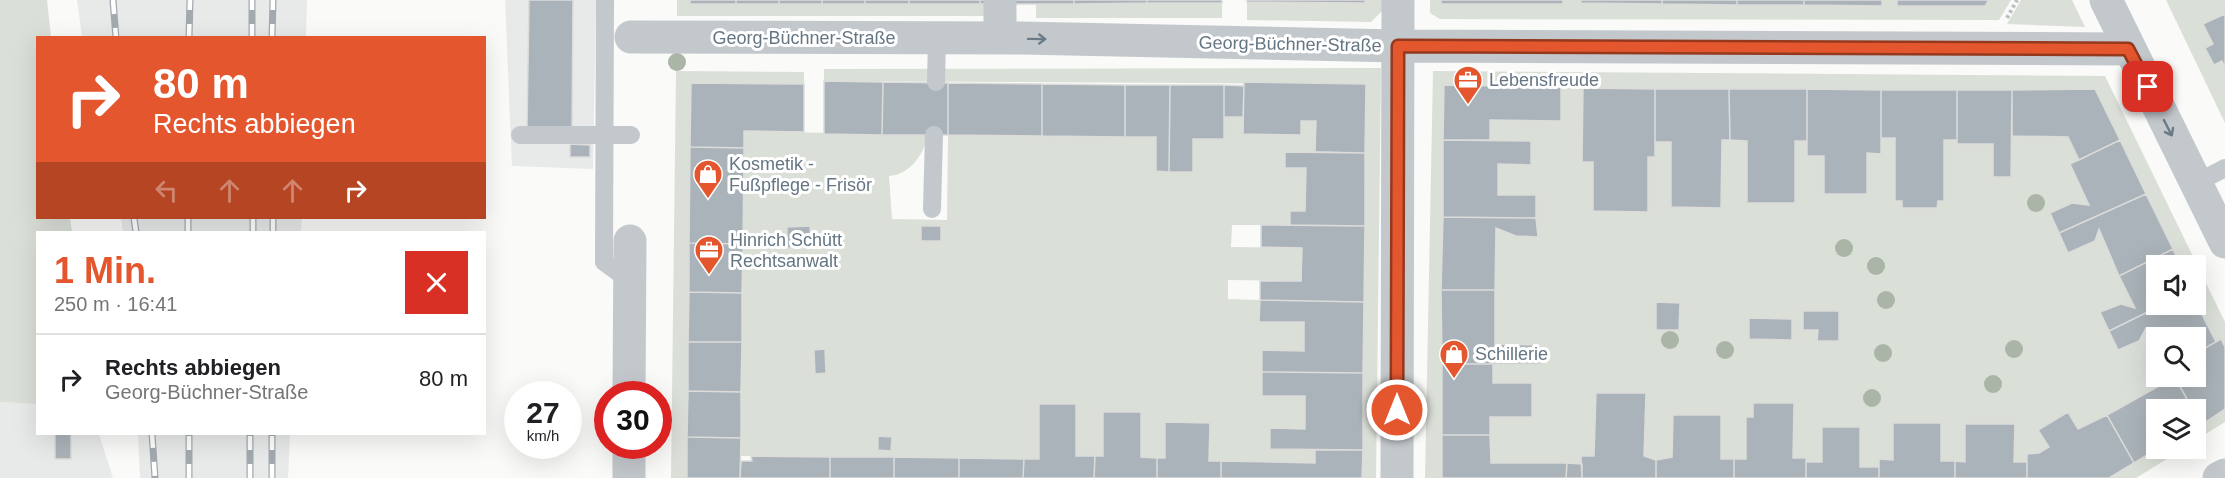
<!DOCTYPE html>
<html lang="de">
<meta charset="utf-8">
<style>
body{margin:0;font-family:Helvetica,sans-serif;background:#f6f6f6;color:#202124;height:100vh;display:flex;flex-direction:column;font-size:22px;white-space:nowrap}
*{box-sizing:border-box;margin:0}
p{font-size:20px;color:#757577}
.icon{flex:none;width:33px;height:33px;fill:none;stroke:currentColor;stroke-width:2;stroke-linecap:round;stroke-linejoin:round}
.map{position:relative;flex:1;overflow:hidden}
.details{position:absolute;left:36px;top:231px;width:450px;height:204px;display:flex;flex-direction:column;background:#fff;border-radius:0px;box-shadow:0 6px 24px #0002}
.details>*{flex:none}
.banner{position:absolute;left:36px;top:36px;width:450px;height:183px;border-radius:0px;box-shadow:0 6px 24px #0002;background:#e4572e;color:#fff;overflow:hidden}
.buttons{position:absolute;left:2146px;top:255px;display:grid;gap:12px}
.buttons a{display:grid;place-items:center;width:60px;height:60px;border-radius:0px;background:#fff;box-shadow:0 6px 24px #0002;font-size:30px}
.speed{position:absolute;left:504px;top:381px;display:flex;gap:12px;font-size:30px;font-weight:700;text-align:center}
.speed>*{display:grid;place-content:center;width:78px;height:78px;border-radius:50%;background:#fff;box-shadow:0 6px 24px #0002;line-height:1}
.speed small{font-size:15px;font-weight:400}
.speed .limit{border:9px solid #d22;background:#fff;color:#111}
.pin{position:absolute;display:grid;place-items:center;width:51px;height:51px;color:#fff;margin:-26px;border-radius:12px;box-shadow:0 3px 9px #0006}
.me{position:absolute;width:66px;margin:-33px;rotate:0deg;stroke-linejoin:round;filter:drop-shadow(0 0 4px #0008)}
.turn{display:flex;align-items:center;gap:21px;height:126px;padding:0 18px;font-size:27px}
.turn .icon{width:78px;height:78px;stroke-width:2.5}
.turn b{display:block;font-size:42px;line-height:51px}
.lanes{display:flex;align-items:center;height:57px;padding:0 18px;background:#0003;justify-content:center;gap:30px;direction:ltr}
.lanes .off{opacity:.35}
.round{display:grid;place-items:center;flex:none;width:63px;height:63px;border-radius:0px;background:#f6f6f6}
.head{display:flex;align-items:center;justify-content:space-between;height:102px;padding:0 18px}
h1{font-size:36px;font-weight:800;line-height:45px;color:#e4572e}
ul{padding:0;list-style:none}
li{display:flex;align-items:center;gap:18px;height:90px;padding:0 18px;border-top:2px solid #e0e0e0}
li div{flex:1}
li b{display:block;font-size:22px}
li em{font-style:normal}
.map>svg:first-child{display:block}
</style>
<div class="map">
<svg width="2225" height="478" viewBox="0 0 2225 478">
<rect width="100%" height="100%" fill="#fafaf8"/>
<!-- built -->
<path fill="#e8e9e9" d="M77 0H307L306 37H82Z
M505 0H596L593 169 512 166Z
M121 218H302L301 232H123Z
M0 402 37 404 38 434H99L113 478H0Z
M138 434H290L288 478H140Z"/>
<!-- green -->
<path fill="#dadfd7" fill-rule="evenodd" d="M0 0H47L51 37 38 38V218H70L72 232H38L37 404 0 402Z
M677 0H690V4H986V16H677Z
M1365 0H1383L1382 11 1371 22 1247 20V2L1364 3Z
M1430 0H2011L1999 20 1440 19 1430 13Z
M2021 0H2072L2085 27 2007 24Z
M2166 0H2225V123Z
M1036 3H1222V18H1036Z
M1381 68 1376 478H1362L1366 84 824 81V69Z
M676 71 804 72V84L691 83 687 478H671Z
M1433 71 2105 76 2225 322V422L2196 440V410H2157V448L2183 449 2136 478H1425ZM2157 266H2196V304H2157ZM2157 338H2196V376H2157Z
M1224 117H1243L1244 134 1300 135 1301 121H1316L1315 152H1285V168H1306L1305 211H1290V225H1232L1231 247 1302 248 1301 281 1228 280V299L1260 300V322H1304V351H1262V396H1305V429L1270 428V449L1315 450V463L1209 461V423H1165V458L1141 457V412H1103V456H1076V404H1039V459L741 456 744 131 928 135C924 154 910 175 889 176L892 219 947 220 948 135 1156 137V171L1193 172V139H1224Z"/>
<!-- building -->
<path fill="#aab3b9" stroke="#dcdcda" stroke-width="1.5" d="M529 0H573L572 129 527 128Z
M690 0H736V4H690Z
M736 0H779V4H736Z
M779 0H822V4H779Z
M822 0H865V4H822Z
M865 0H909V4H865Z
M909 0H980V4H909Z
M980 0H1074V4H980Z
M1074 0H1147V3L1074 4Z
M1147 0H1222V3H1147Z
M1247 0H1365V3L1247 2Z
M1441 0H1563V4H1441Z
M1581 0H1662V4L1581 3Z
M1662 0H1737V5L1662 4Z
M1737 0H1804V5H1737Z
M1804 0H1882V6L1804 5Z
M1897 0H1989L1985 6H1897Z
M2225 14V68L2222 61 2214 65 2205 48 2213 44 2203 24Z
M824 81 883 82 882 135 824 134Z
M883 82 948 83V135H882Z
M1244 82 1366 84 1365 153 1315 152 1316 121H1301V135L1243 134Z
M691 83 804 84V132L744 131V148L690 147Z
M948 83 1042 84V136L948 135Z
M1042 84 1125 85V137L1042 136Z
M1125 85H1170L1169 172 1156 171V137H1125Z
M1170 85H1224V139H1193V172H1169Z
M1224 85 1244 86 1243 117H1224Z
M1444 85 1561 87V121L1490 120V140H1443Z
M1583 88 1655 89V157H1648V212L1593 211V162H1582Z
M1655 89H1729L1730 140H1722L1721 208 1671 207V142H1655Z
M1729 89H1807V141H1795V203H1747V141L1730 140Z
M1807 89 1881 90V154L1867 153V194H1824V156H1807Z
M2095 89 2120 140 2079 160 2068 137 2012 136V90Z
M1881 90H1957V140H1944V201H1938L1937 208H1902V201H1895V138H1881Z
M1957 90H2012L2011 177H1993V144H1957Z
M1443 140 1531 141V165L1498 164V195H1536V218L1443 217Z
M2120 140 2146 194 2059 233 2050 213 2072 203 2089 205 2070 164Z
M570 144 590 145V157H570Z
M690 147 744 148 743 244 689 243Z
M1285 152 1365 153V226L1290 225V211H1305L1306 168H1285Z
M2146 194 2173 249 2119 276 2099 229 2095 241 2068 253 2059 233Z
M1443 217 1536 218 1538 237 1516 236 1496 228 1495 290H1441Z
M1261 225 1365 226 1364 302 1260 300V281H1301L1302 248 1261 247Z
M810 226 811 247 787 248V227Z
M921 226H941V241H921Z
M689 243 743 244 742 293 689 292Z
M2173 249 2180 266H2157V304H2164L2109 331 2100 312 2121 304 2135 308 2119 276Z
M1441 290H1495V344L1541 345V364H1442Z
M689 292 742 293V342H688Z
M1260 300 1364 302 1363 373 1262 372V350L1304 351V322H1259Z
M1656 302 1680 303 1679 330H1656Z
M2196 303 2216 342 2196 353V338H2157V348L2146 328 2139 341 2118 350 2109 331 2164 304Z
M1803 311H1839V341H1817L1818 330H1803Z
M1749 318 1792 319V340L1749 339Z
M2221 339 2225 347V409L2201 425 2196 410H2193L2174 376H2196V353Z
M688 342H742L741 392 688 391Z
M825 349 826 373 815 374 814 350Z
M1442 364H1493V383H1532V417H1490V435H1442Z
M1262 372 1363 373V450L1270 449V428L1305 429V396H1262Z
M2175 377 2193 410H2157V448H2159L2134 463 2107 415Z
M688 391 741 392V438L687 437Z
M1596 393H1646L1644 456 1656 460V478H1582L1581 456H1594Z
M1753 403H1794L1793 458H1806V478H1734V459H1746V417H1753Z
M1039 404H1076V456H1095L1094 478H1023L1024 459H1039Z
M1103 412H1141V457L1157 458V478H1094L1095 456H1103Z
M2068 412 2078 429 2107 415 2134 463 2109 478H2027V454L2039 453 2049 447 2038 430Z
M1673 415H1721V459H1734V478H1656V460L1672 457Z
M1165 422 1210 423 1209 461H1221V478H1157V458H1165Z
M1893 423H1941V461H1955V478H1879V459L1893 460Z
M1965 424H2015L2014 462H2027V478H1955V461L1965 462Z
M1822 427H1860V467H1879V478H1806V462H1822Z
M55 434H71V459H55Z
M1442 435H1490L1491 463H1567L1566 478H1442Z
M878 436 892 437 891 451 878 450Z
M687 437 741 438 740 478H687Z
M1315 450H1363L1362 478H1221V461L1315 463Z
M751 456 830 457V478H740L741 461H752Z
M830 457H894V478H830Z
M894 457 959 458V478H894Z
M959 458 1024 459 1023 478H959Z
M1567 463 1582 464V478H1566Z"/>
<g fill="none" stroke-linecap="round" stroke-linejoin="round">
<!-- path -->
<path stroke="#bbbfc2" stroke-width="4" stroke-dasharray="3 3" stroke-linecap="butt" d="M2007 18 2017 0"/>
<!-- service -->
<path stroke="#c3c8cc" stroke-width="18" d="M605 0 604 262 630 281
M936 82 937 38
M520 135H631
M2196 183 2225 168
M932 209 934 135"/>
<!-- minor -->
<path stroke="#c3c8cc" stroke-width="33" d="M2106 0 2225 242
M1000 3V38
M631 37 1021 38 1398 46 2128 49
M1397 478 1398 0"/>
<!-- tertiary -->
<path stroke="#c3c8cc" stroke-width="33" d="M629 394 630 241
M629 478V446
M2219 478 2225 475"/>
<!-- rail casing -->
<g stroke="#a2aab0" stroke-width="7">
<path id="rail" d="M113 0 116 38
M189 38 190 0
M252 38V0
M272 38 273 0
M134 218 136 232
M273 218V232
M188 232V218
M253 232V218
M152 434 155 478
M189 478V434
M250 478V434
M272 478V434"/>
</g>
<!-- rail -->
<use href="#rail" stroke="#fff" stroke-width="4.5" stroke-dasharray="14" stroke-linecap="butt"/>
</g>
<!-- trees -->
<g fill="#aab4a7">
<circle cx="677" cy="62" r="9"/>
<circle cx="2036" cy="203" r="9"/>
<circle cx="1844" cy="248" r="9"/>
<circle cx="1876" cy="266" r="9"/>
<circle cx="1886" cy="300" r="9"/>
<circle cx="1670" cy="340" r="9"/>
<circle cx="2014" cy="349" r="9"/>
<circle cx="1725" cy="350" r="9"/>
<circle cx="1883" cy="353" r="9"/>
<circle cx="1993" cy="384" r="9"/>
<circle cx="1872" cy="398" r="9"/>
</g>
<!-- one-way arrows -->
<defs><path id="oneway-shaft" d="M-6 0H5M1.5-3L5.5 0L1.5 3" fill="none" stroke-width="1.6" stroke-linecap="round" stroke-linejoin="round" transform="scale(1.5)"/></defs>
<g stroke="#6a7a87">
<use href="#oneway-shaft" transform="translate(1037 39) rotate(1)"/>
<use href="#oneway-shaft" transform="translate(2168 128) rotate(63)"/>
</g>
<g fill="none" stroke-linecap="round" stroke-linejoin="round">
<!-- route casing -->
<g stroke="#94391e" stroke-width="15">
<path id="route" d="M1397 410 1398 46 2128 49 2148 87"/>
</g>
<!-- route -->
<use href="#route" stroke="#e4572e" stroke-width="10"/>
</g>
<!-- icons -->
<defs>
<g id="office-pin" transform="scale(1.5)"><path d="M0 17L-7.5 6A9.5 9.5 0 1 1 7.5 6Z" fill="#e4572e" stroke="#fff"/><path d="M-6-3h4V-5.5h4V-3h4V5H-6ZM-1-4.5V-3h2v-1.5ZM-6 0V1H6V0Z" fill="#fff"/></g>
<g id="shop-pin" transform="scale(1.5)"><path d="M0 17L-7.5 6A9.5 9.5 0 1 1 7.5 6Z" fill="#e4572e" stroke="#fff"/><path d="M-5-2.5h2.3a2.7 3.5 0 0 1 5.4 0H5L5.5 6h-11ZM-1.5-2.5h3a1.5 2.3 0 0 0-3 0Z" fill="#fff"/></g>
</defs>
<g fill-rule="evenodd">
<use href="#office-pin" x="1468" y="80"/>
<use href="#shop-pin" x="708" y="174"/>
<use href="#office-pin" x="709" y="250"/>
<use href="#shop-pin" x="1454" y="354"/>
</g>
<g text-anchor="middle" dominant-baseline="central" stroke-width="6" stroke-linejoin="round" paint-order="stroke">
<!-- street labels -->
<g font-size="18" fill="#657683" stroke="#fff">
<text x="804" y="38">Georg-Büchner-Straße</text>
<text transform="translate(1290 44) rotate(1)">Georg-Büchner-Straße</text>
</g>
<!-- poi labels -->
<g font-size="18" fill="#657683" stroke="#fff" text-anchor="start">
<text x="1489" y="80">Lebensfreude</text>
<text x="729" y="164">Kosmetik -<tspan x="729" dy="21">Fußpflege - Frisör</tspan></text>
<text x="730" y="240">Hinrich Schütt<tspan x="730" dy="21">Rechtsanwalt</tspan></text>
<text x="1475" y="354">Schillerie</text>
</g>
</g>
</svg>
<div class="buttons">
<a><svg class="icon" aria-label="sound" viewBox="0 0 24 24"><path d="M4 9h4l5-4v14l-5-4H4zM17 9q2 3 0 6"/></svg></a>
<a><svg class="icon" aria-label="search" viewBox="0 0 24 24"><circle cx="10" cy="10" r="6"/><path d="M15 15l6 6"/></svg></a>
<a><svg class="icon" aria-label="layers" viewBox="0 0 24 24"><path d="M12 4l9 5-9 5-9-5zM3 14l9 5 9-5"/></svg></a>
</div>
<div class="speed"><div>27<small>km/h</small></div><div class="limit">30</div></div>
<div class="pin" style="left:2148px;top:87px;background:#d93025"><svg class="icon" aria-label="arrive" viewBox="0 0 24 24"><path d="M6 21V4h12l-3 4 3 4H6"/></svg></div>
<svg class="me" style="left:1397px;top:410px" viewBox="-20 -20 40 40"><circle r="17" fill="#e4572e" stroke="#fff" stroke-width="3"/><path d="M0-11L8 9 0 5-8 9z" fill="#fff"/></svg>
<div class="banner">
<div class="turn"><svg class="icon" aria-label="right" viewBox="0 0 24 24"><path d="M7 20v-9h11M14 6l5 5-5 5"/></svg><div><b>80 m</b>Rechts abbiegen</div></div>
<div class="lanes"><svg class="icon off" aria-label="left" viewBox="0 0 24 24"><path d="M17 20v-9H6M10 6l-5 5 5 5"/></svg><svg class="icon off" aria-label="ahead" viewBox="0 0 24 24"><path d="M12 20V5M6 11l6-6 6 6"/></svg><svg class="icon off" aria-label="ahead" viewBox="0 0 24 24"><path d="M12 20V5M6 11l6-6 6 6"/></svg><svg class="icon" aria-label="right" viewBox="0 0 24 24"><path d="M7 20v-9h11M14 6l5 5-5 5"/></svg></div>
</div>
<section class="details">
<div class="head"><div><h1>1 Min.</h1><p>250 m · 16:41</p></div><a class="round" style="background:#d93025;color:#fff"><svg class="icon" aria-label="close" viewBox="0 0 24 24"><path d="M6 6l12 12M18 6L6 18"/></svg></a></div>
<ul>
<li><svg class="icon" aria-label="right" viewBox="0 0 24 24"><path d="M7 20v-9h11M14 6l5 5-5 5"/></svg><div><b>Rechts abbiegen</b><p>Georg-Büchner-Straße</p></div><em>80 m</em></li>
</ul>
</section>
</div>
